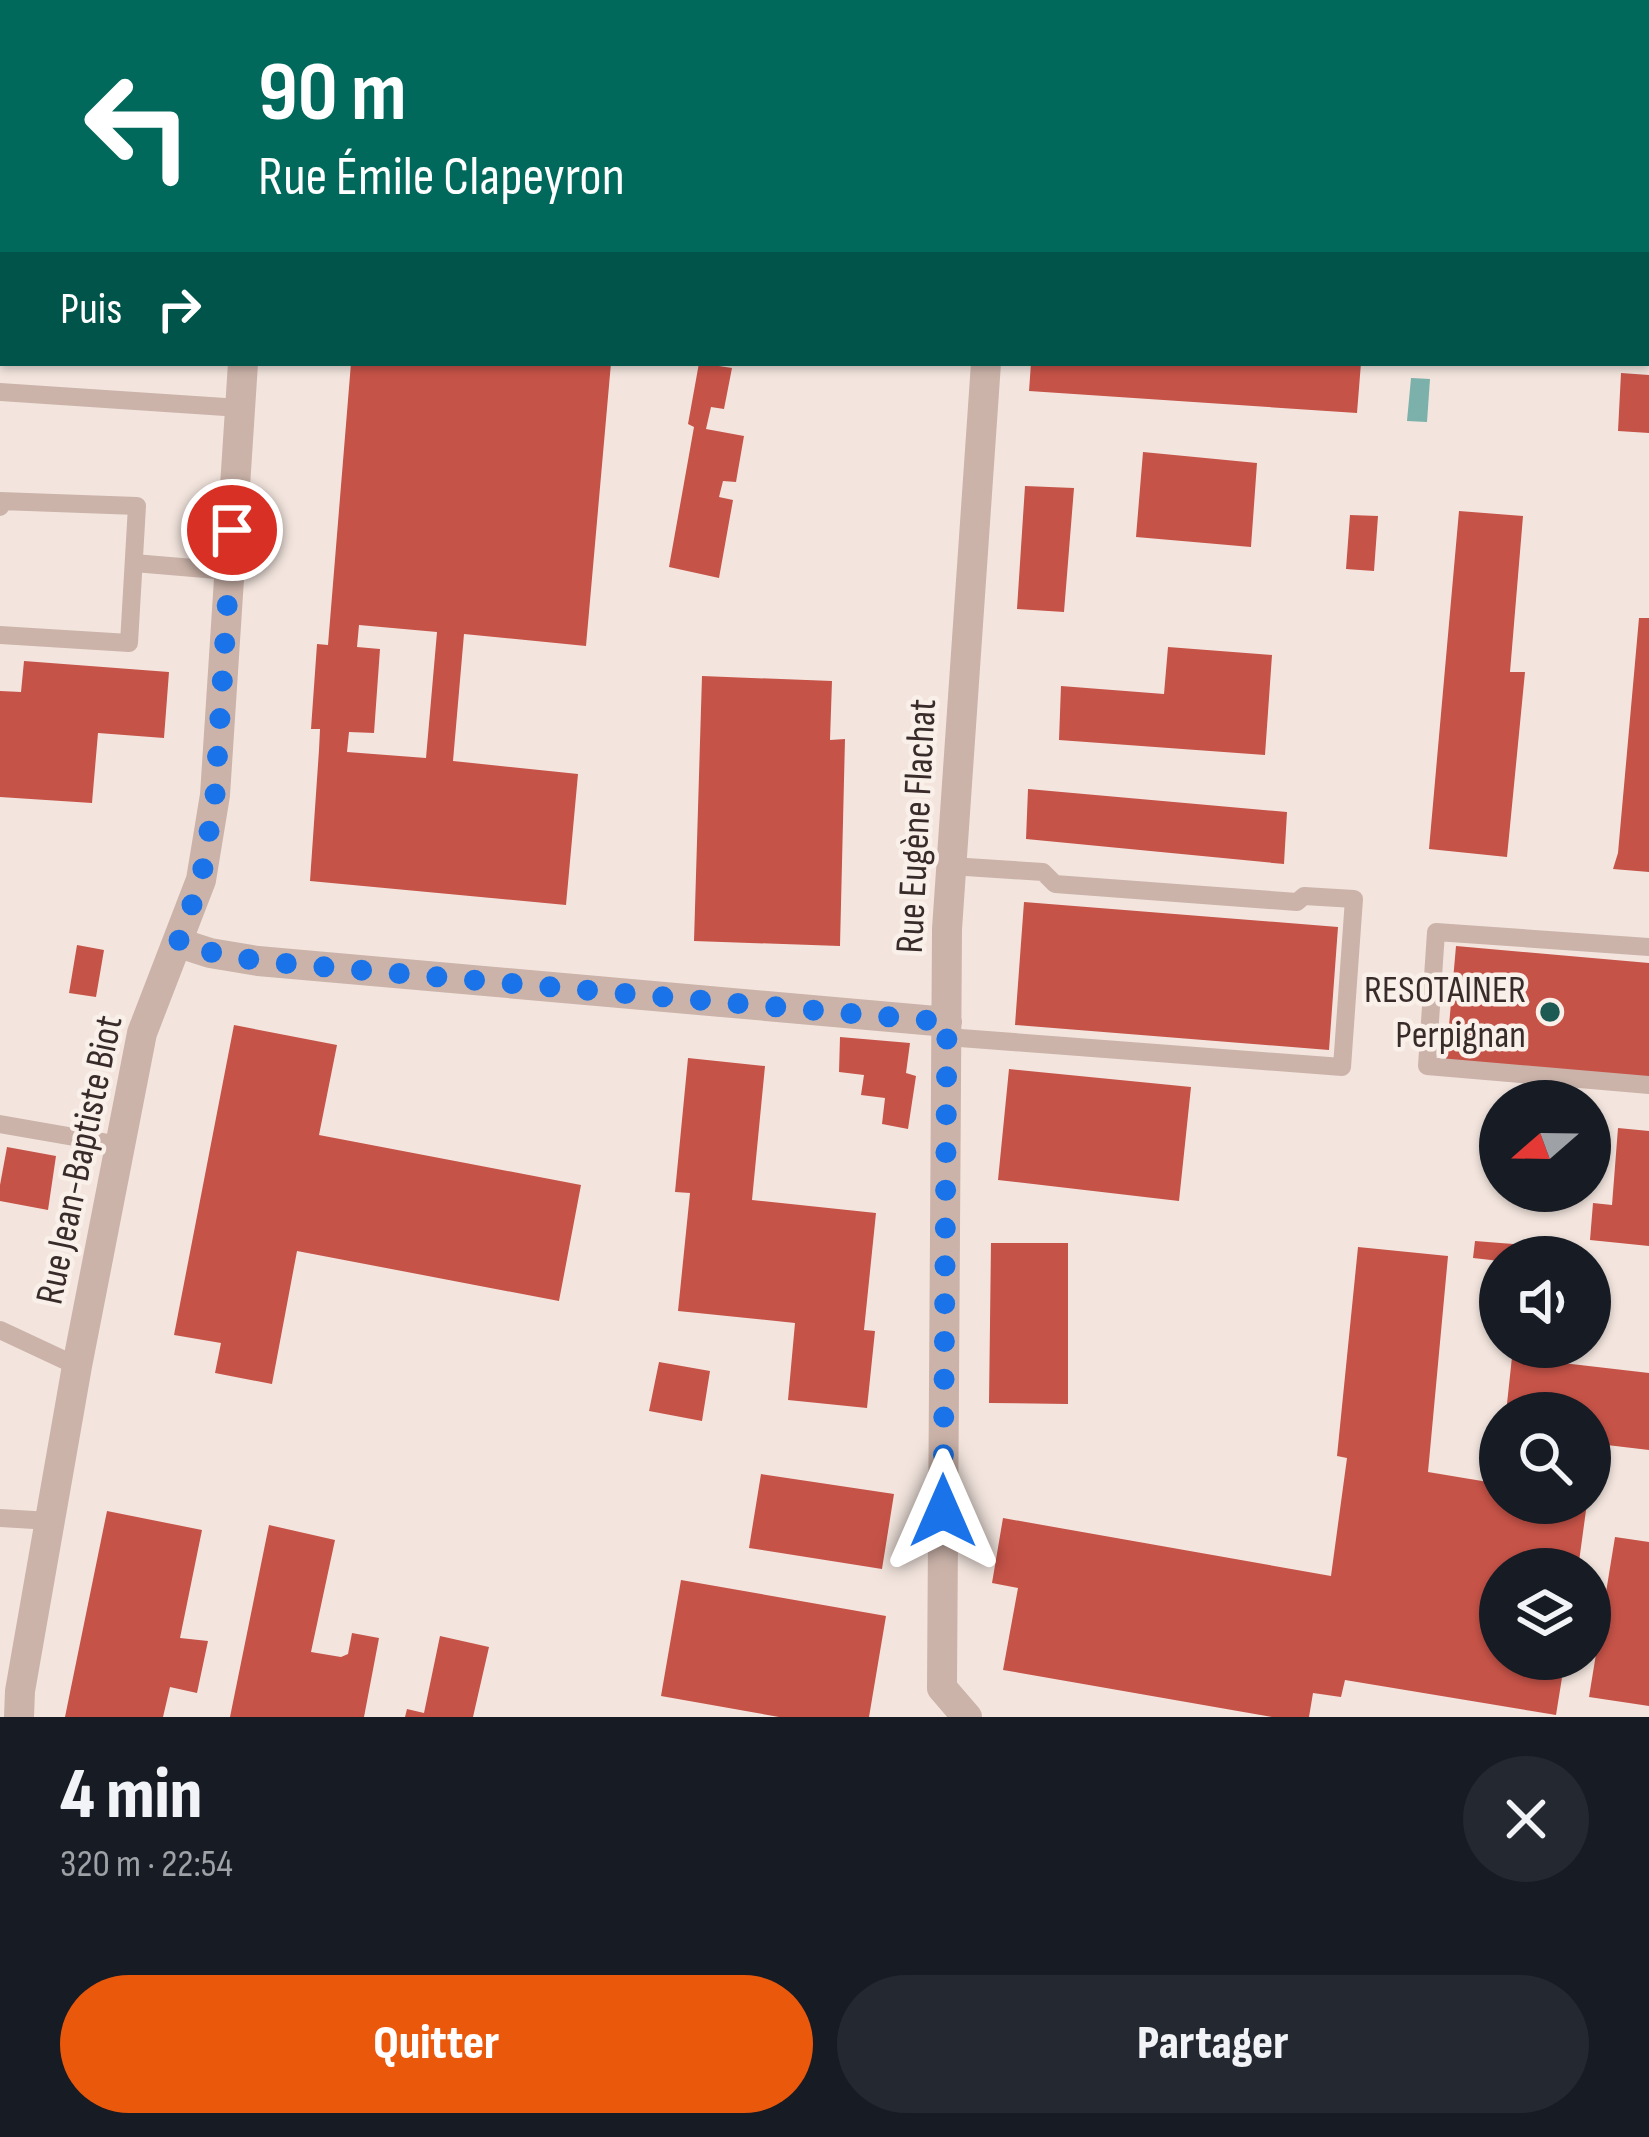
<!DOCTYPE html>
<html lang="fr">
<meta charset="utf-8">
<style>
body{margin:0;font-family:"Sofia Sans Condensed",sans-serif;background:#242831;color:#f1f3f6;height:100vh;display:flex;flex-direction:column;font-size:45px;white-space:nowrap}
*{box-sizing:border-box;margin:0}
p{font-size:39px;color:#9ea1a6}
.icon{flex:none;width:66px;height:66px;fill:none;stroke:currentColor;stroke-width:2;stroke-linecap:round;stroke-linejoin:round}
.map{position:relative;height:1717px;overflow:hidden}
.details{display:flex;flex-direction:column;background:#171b24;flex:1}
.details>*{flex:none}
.banner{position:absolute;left:0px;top:0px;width:1650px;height:366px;box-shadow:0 3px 9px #0004;background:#00695c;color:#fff;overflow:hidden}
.needle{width:78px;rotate:250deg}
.tools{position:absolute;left:1479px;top:1080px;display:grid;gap:24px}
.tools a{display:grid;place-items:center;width:132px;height:132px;border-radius:50%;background:#171b24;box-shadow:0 3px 9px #0004;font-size:60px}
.pin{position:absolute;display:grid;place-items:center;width:102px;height:102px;color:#fff;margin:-51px;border:6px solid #fff;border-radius:50%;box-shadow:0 3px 12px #0007}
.me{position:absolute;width:132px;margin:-66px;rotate:0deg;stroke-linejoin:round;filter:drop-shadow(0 0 9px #0008)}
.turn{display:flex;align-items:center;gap:42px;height:252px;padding:0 60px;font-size:54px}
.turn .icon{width:156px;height:156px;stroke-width:2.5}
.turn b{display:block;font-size:84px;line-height:102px}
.then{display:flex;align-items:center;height:114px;padding:0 60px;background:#0003;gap:24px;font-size:45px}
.round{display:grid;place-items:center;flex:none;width:126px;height:126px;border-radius:63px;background:#242831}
.headline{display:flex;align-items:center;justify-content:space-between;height:204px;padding:0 60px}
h1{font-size:72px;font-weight:800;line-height:90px}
.cta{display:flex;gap:24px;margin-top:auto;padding:24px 60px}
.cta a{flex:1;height:138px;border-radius:72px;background:#ea580c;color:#fff;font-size:48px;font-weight:800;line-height:138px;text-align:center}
.cta a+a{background:#242831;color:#f1f3f6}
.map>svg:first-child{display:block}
</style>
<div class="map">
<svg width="1649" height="1717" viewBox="0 0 1649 1717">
<rect width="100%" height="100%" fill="#f3e5de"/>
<!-- water -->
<path fill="#7cb0aa" d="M1411 378 1430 379 1427 422 1407 421Z"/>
<!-- building -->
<path fill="#c65348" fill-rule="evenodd" d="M351 363H611L586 646 464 634 453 761 578 774 566 905 310 881 319 750 320 729H311L317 644 328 645ZM359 625 437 632 426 758 347 752 349 732 374 733 380 649 357 647Z
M699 363 732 368 724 409 711 407 706 429 744 436 736 482 723 481 719 497 733 500 719 578 669 567 694 427 688 424Z
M1031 363H1361L1357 413 1029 391Z
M1621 373 1649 375V433L1618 431Z
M1143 452 1257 463 1251 547 1136 537Z
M1025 486 1074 488 1064 612 1017 609Z
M1459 511 1523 516 1510 672H1525L1507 857 1429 849Z
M1350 515 1378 516 1374 571 1346 569Z
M1639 618H1649V872L1613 869 1618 853Z
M1168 647 1272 655 1265 755 1059 740 1061 686 1164 694Z
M24 661 169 672 164 738 98 733 92 803 0 797V691L21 692Z
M702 676 832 681 830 740 845 739 840 946 694 941Z
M1028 789 1287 812 1284 864 1026 839Z
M1024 902 1338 927 1329 1050 1015 1025Z
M77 945 104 950 96 997 69 993Z
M1456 946 1649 963V1078L1446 1060Z
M234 1025 337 1045 319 1135 581 1185 559 1301 297 1251 272 1384 215 1373 221 1343 174 1335Z
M840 1037 910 1043 906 1073 916 1076 908 1129 882 1124 885 1098 861 1095 864 1075 839 1072Z
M688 1058 765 1066 752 1200 876 1213 864 1330 875 1331 867 1408 788 1400 795 1323 678 1311 690 1193 675 1192Z
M1009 1069 1191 1087 1179 1201 998 1180Z
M1618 1128 1649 1131V1246L1590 1240 1593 1203 1612 1205Z
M7 1147 56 1156 48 1210 0 1201V1185Z
M1475 1241 1526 1245 1525 1257H1500V1261L1473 1258Z
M991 1243H1068V1404L989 1403Z
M1358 1247 1448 1256 1428 1472 1500 1484V1503H1587L1578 1569H1500V1659H1565L1556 1715 1345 1680 1341 1697 1313 1693 1309 1717H1272L1003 1670 1018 1588 992 1583 1003 1518 1331 1576 1347 1458 1337 1456Z
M1512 1357 1649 1373V1450L1590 1443V1413H1506Z
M659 1362 710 1371 702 1421 649 1411Z
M761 1474 894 1494 882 1569 749 1548Z
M107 1511 202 1530 180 1638 208 1641 197 1693 170 1687 163 1717H65Z
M269 1525 335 1540 311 1652 341 1657 348 1654 352 1633 379 1638 364 1717H230Z
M1615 1537 1649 1542V1706L1589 1697Z
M681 1580 886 1616 869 1717H779L661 1696Z
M440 1636 489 1647 473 1717H405L407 1709 424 1713Z"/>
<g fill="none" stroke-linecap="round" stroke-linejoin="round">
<!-- lane -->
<path stroke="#cbb3a9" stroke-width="18" d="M0 392 240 408
M0 507V501L137 506 129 643 0 635
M134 563 229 571
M1649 947 1436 932 1427 1066 1649 1085
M947 1037 1342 1067 1354 899 1304 896 1297 902 1055 884 1043 872 951 866
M0 1124 120 1145
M0 1330 77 1366
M0 1518 51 1521"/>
<!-- street -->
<path stroke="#cbb3a9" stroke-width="30" d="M269 3V0
M1005 3V0
M179 943 210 953 258 961 947 1022
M19 1717 20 1691 77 1366 142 1033 201 880 215 795 243 363
M967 1717 942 1688 947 929 986 363"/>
</g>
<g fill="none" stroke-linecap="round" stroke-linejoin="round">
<!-- route -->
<path stroke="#1a73e8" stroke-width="21" stroke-dasharray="0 37.8" d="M232 530 215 795 201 880 178 943 210 952 258 961 947 1022 943 1511"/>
</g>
<!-- markers -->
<circle fill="#1e5a54" stroke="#faf0ea" stroke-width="4.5" cx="1550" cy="1012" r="12"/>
<g text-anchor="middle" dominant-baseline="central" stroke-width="9" stroke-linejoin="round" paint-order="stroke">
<!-- street labels -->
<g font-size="39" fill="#382b29" stroke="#faf0ea">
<text transform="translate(917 826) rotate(-87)">Rue Eugène Flachat</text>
<text transform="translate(80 1160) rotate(-78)">Rue Jean-Baptiste Biot</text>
</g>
<!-- poi labels -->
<g font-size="39" fill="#382b29" stroke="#faf0ea" text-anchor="end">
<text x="1526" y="990">RESOTAINER<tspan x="1526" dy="45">Perpignan</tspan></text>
</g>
</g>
</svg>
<div class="tools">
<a><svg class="needle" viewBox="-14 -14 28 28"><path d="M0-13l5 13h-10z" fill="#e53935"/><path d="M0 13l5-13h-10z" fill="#9ea1a6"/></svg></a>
<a><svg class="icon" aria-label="sound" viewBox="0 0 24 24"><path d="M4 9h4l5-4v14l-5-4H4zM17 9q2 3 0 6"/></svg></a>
<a><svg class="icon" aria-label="search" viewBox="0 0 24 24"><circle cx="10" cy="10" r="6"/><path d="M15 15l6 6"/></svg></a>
<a><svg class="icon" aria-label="layers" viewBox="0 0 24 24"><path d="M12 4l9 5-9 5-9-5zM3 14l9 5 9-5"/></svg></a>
</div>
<div class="pin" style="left:232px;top:530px;background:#d93025"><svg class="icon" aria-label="arrive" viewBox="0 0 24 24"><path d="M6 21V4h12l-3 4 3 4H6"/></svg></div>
<svg class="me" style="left:943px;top:1511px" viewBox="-20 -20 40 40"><path d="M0-17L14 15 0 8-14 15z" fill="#1a73e8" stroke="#fff" stroke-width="4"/></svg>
<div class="banner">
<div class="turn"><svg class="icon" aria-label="left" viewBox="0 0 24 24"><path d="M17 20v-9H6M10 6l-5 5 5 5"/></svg><div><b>90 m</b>Rue Émile Clapeyron</div></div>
<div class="then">Puis<svg class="icon" aria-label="right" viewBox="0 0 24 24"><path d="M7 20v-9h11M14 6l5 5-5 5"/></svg></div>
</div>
</div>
<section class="details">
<div class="headline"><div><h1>4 min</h1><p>320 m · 22:54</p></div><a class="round"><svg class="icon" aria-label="close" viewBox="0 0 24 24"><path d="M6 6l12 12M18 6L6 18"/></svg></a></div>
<div class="cta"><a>Quitter</a><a>Partager</a></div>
</section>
